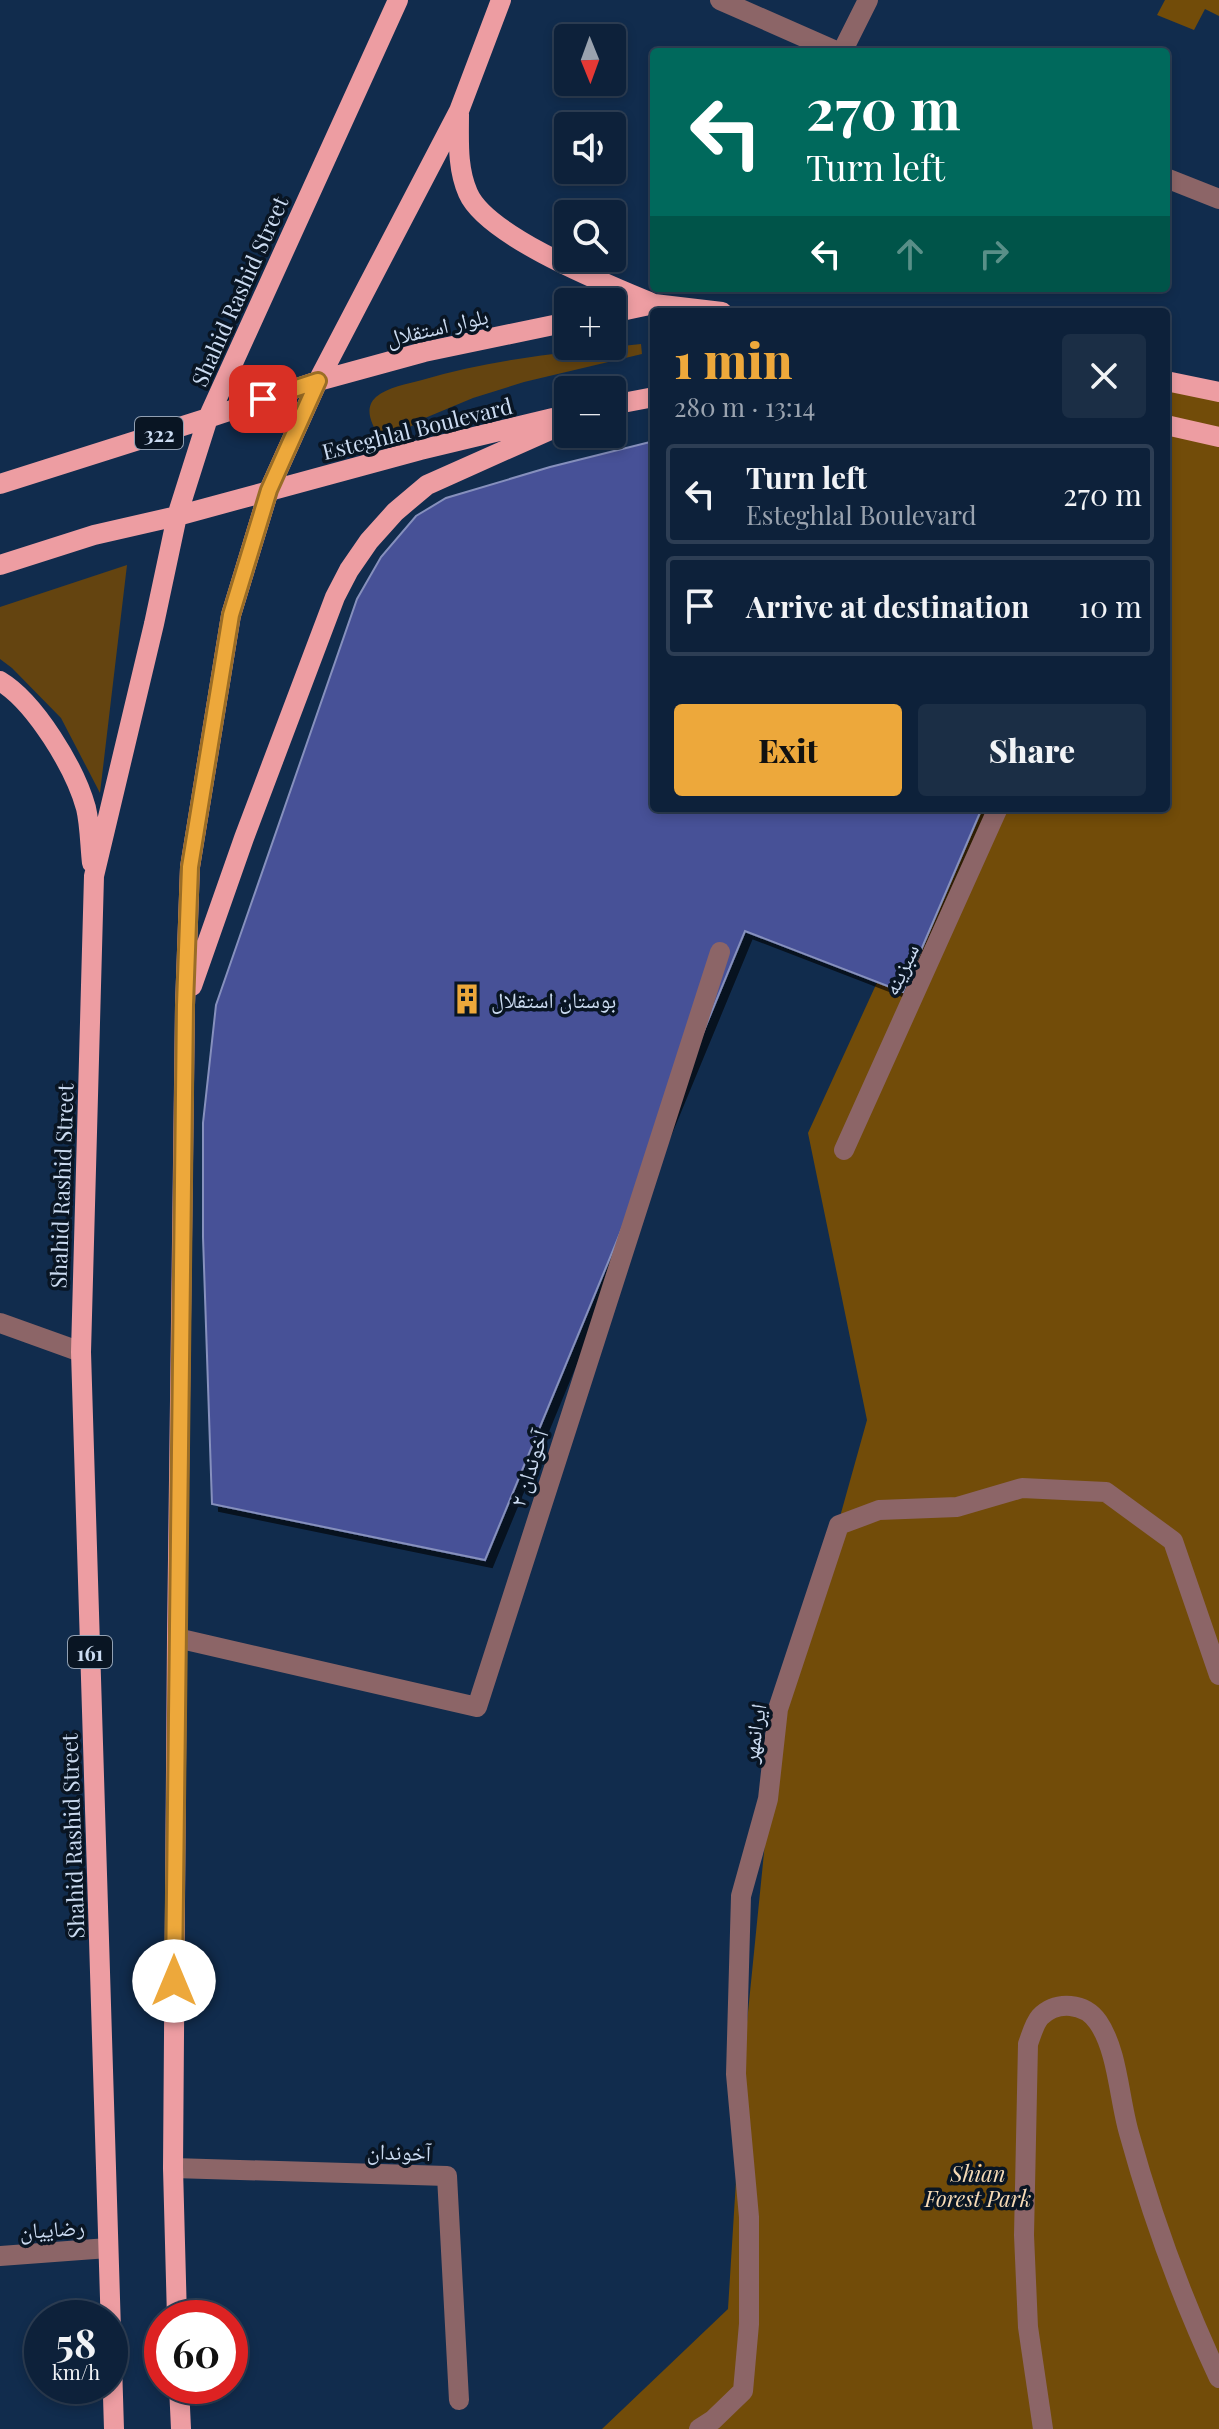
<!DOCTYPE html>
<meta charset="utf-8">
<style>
body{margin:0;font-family:"Playfair Display","Noto Naskh Arabic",serif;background:#1b2e45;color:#f1f3f6;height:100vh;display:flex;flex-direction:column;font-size:30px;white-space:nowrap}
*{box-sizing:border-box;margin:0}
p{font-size:26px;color:#9aa3af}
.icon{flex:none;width:44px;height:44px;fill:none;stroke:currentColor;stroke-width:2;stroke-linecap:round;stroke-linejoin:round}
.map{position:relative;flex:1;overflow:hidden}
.panel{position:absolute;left:650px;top:308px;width:520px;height:504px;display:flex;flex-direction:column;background:#0d213a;border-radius:8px;box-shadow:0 4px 12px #0003,0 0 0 2px #2d3e54}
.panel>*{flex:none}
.top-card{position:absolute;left:650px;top:48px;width:520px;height:244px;border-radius:8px;box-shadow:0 4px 12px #0003,0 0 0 2px #2d3e54;background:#00695c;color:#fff;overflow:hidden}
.needle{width:52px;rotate:179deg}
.buttons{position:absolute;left:554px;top:24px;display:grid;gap:16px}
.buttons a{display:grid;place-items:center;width:72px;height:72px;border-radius:8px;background:#0d213a;box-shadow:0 4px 12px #0003,0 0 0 2px #2d3e54;font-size:40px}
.speed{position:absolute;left:24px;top:2300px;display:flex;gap:16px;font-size:40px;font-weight:700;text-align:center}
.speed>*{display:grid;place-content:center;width:104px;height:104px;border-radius:50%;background:#0d213a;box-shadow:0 4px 12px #0003,0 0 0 2px #2d3e54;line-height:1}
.speed small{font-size:20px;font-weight:400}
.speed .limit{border:12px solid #d22;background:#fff;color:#111}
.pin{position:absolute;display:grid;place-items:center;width:68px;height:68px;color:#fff;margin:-34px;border-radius:16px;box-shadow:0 4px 12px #0006}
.me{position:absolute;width:88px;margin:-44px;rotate:0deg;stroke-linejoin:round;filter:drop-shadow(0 0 6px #0008)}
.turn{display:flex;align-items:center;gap:28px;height:168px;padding:0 24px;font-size:36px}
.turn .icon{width:104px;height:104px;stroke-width:2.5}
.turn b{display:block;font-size:56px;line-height:68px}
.lanes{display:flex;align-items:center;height:76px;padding:0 24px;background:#0003;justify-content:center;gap:40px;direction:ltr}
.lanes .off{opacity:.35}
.round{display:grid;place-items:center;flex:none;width:84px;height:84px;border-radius:8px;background:#1b2e45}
.head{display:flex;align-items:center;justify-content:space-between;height:136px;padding:0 24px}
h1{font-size:48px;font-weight:800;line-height:60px;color:#eda83b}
.primary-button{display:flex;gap:16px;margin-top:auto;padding:16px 24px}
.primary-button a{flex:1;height:92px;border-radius:8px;background:#eda83b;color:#111;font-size:32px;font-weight:800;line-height:92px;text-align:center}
.primary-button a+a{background:#1b2e45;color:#f1f3f6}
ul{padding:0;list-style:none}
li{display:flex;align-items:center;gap:24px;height:100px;margin:0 16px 12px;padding:0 8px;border:4px solid #2d3e54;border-radius:8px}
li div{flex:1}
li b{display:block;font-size:30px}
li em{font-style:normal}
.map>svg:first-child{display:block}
</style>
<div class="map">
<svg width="1219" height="2429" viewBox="0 0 1219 2429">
<defs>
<filter id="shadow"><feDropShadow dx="7" dy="7" stdDeviation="0" flood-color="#0009"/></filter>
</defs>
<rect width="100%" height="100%" fill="#112c4d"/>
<!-- green -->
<path fill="#644410" d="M641 344 642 354 524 382 473 398 425 418 393 437 376 431C370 420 365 407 376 397 388 387 407 384 422 380 492 359 568 352 641 344Z
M127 565 100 793 61 718 12 668 0 659V607Z"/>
<!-- forest -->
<path fill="#724c09" d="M1165 0H1219V16L1205 9 1194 30 1157 15Z
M1166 378 1219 388V2429H602L728 2309 744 2052 774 1753 867 1420 808 1133 957 808H1166Z"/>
<!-- building -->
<path fill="#475197" stroke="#8690bd" stroke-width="2" filter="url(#shadow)" d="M654 441V808H982L903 992 745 931 485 1560 212 1504 203 1237V1123L216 1005 357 599 381 557 416 516 446 498 550 467Z"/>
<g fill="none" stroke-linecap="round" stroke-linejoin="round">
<!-- minor -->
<path stroke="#8c6567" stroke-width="20" d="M720 0 838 52
M842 52 868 0
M1166 178 1219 199
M844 1150 998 808
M0 1323 81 1352
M177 1638 477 1707 720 952
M173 2168 447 2176 459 2400
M0 2256 108 2248
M699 2429 713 2420 743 2391 749 2324V2217L736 2074 741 1896 768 1799 778 1709 839 1525 879 1510 957 1507 1022 1488 1106 1492 1173 1541 1219 1675
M1043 2429 1028 2327 1024 2235 1028 2044C1031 2036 1034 2024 1040 2017 1057 2000 1085 2003 1098 2022 1118 2051 1119 2099 1129 2133 1152 2217 1182 2299 1219 2378"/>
<!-- major -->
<path stroke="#ed9da2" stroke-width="20" d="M459 114C459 141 457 168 468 193 487 237 609 285 654 304
M612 313 654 304 722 312
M1166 381 1219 392
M612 405 654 397
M1166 425 1219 437
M0 484 208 418 318 381 424 352 568 322
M0 565 94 535 177 516 420 450 553 418
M0 681C35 702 75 768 86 808 90 825 90 845 92 863
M192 986 244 838 335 597 349 570 369 541 395 512 427 485 568 422
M177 2318 173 2168 177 1638 185 1005 190 867 231 615 269 490 318 381 459 111 501 0
M179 2386 181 2429
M114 2429 81 1352 94 876 154 624 177 516 208 418 398 0"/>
</g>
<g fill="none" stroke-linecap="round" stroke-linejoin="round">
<!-- route casing -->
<g stroke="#9a6d26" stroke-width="20">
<path id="route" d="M174 1981 185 1005 190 867 231 615 269 490 318 381 263 399"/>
</g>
<!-- route -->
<use href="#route" stroke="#eda83b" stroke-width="14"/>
</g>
<!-- icons -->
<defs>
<g id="building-bare" transform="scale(2.4)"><path d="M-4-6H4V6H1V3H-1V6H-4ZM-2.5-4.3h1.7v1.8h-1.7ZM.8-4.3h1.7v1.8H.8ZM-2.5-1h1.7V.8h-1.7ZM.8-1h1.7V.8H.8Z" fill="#eda83b" stroke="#091523" stroke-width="2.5" paint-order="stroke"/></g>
</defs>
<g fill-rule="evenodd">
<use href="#building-bare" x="467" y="999"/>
</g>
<g text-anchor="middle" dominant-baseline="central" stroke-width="7" stroke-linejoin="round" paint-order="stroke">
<!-- shield labels -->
<g fill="#091523" stroke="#91a0b3" stroke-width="2">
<rect x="135" y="417" width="48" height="32" rx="6"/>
<rect x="68" y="1636" width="44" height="32" rx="6"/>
</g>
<g font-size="20" font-weight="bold" fill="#cbdbf1">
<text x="159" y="433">322</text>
<text x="90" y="1652">161</text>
</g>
<!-- street labels -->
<g font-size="22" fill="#cbdbf1" stroke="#091523">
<text transform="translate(239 291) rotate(-66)">Shahid Rashid Street</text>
<text transform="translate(437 326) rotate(-13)">بلوار استقلال</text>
<text transform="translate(417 428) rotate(-14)">Esteghlal Boulevard</text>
<text transform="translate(900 969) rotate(-65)">سبزینه</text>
<text transform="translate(61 1186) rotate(-88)">Shahid Rashid Street</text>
<text transform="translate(528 1468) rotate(-72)">آخوندان ۲</text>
<text transform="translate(753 1733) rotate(-81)">ایرانمهر</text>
<text transform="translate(72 1836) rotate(-92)">Shahid Rashid Street</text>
<text transform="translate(399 2151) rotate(2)">آخوندان</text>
<text transform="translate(52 2228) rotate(-4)">رضاییان</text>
</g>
<!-- poi labels -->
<g font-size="22" fill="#cbdbf1" stroke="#091523" text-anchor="start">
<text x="491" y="999">بوستان استقلال</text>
</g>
<!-- park labels -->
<g font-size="22" font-style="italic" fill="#f7dbb6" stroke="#091523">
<text x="978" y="2173">Shian<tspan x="978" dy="25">Forest Park</tspan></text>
</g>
</g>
</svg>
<div class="buttons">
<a><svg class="needle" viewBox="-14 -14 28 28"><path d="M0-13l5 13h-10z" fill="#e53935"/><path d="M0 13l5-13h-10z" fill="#9aa3af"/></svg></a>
<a><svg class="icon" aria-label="sound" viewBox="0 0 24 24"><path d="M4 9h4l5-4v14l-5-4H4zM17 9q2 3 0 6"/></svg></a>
<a><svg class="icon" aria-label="search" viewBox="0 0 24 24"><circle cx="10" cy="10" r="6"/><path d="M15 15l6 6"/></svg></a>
<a>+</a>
<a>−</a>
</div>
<div class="speed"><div>58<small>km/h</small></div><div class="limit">60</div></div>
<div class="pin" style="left:263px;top:399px;background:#d93025"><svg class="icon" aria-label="arrive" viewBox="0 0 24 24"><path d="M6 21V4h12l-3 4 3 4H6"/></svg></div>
<svg class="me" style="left:174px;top:1981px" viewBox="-20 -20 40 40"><circle r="19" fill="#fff"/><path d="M0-13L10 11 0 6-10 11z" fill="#eda83b"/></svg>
<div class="top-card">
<div class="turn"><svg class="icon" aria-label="left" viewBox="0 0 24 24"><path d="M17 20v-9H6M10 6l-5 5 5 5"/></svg><div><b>270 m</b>Turn left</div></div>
<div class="lanes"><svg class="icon" aria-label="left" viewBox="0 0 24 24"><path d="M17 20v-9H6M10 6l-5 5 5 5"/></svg><svg class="icon off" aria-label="ahead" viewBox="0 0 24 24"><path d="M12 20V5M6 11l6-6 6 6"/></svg><svg class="icon off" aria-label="right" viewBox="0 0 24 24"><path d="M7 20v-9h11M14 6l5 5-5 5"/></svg></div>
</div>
<section class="panel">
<div class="head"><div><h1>1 min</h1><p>280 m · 13:14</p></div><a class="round"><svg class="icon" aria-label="close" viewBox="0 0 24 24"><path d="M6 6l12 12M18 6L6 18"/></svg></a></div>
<ul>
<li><svg class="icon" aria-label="left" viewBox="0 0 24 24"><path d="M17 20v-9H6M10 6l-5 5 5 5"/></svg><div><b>Turn left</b><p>Esteghlal Boulevard</p></div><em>270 m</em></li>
<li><svg class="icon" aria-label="arrive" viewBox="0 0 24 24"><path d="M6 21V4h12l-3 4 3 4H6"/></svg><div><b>Arrive at destination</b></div><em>10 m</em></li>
</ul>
<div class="primary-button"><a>Exit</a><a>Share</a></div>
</section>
</div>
